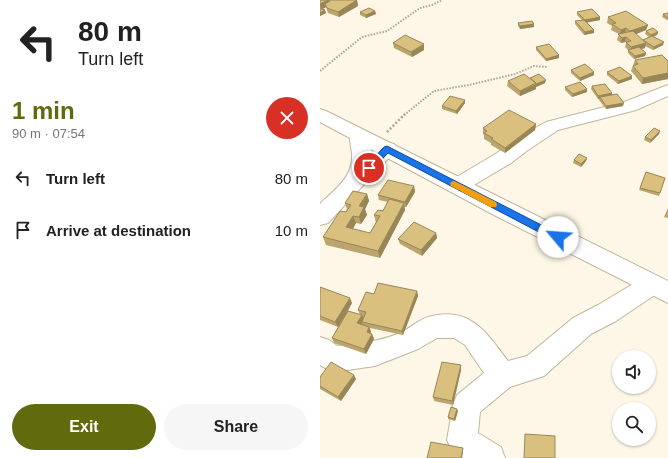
<!DOCTYPE html>
<meta charset="utf-8">
<style>
body{margin:0;font-family:Arial,sans-serif;background:#f6f6f6;color:#222;height:100vh;display:flex;flex-direction:column;font-size:15px;white-space:nowrap}
*{box-sizing:border-box;margin:0}
p{font-size:13px;color:#767676}
.icon{flex:none;width:22px;height:22px;fill:none;stroke:currentColor;stroke-width:2;stroke-linecap:round;stroke-linejoin:round}
.map{position:relative;flex:1;overflow:hidden}
.sheet{display:flex;flex-direction:column;background:#fff;width:320px}
.sheet>*{flex:none}
.top-card{background:#fff;color:#222;overflow:hidden}
.controls{position:absolute;left:292px;top:350px;display:grid;gap:8px}
.controls a{display:grid;place-items:center;width:44px;height:44px;border-radius:50%;background:#fff;box-shadow:0 1px 3px #0004;font-size:20px}
.pin{position:absolute;display:grid;place-items:center;width:34px;height:34px;color:#fff;margin:-17px;border:2px solid #fff;border-radius:50%;box-shadow:0 1px 4px #0007}
.me{position:absolute;width:44px;margin:-22px;rotate:297deg;stroke-linejoin:round;filter:drop-shadow(0 0 3px #0008)}
.turn{display:flex;align-items:center;gap:14px;height:84px;padding:0 12px;font-size:18px}
.turn .icon{width:52px;height:52px;stroke-width:2.5}
.turn b{display:block;font-size:28px;line-height:34px}
.round{display:grid;place-items:center;flex:none;width:42px;height:42px;border-radius:21px;background:#f6f6f6}
.head{display:flex;align-items:center;justify-content:space-between;height:68px;padding:0 12px}
h1{font-size:24px;font-weight:700;line-height:30px;color:#626a0e}
.cta{display:flex;gap:8px;margin-top:auto;padding:8px 12px}
.cta a{flex:1;height:46px;border-radius:24px;background:#626a0e;color:#fff;font-size:16px;font-weight:700;line-height:46px;text-align:center}
.cta a+a{background:#f6f6f6;color:#222}
ul{padding:0;list-style:none}
li{display:flex;align-items:center;gap:12px;height:52px;padding:0 12px}
li div{flex:1}
li b{display:block;font-size:15px}
li em{font-style:normal}
main{display:flex;flex:1;min-height:0}
.map>svg:first-child{display:block}
</style>
<main>
<section class="sheet">
<div class="top-card">
<div class="turn"><svg class="icon" aria-label="left" viewBox="0 0 24 24"><path d="M17 20v-9H6M10 6l-5 5 5 5"/></svg><div><b>80 m</b>Turn left</div></div>
</div>
<div class="head"><div><h1>1 min</h1><p>90 m · 07:54</p></div><a class="round" style="background:#d93025;color:#fff"><svg class="icon" aria-label="close" viewBox="0 0 24 24"><path d="M6 6l12 12M18 6L6 18"/></svg></a></div>
<ul>
<li><svg class="icon" aria-label="left" viewBox="0 0 24 24"><path d="M17 20v-9H6M10 6l-5 5 5 5"/></svg><div><b>Turn left</b></div><em>80 m</em></li>
<li><svg class="icon" aria-label="arrive" viewBox="0 0 24 24"><path d="M6 21V4h12l-3 4 3 4H6"/></svg><div><b>Arrive at destination</b></div><em>10 m</em></li>
</ul>
<div class="cta"><a>Exit</a><a>Share</a></div>
</section>
<div class="map">
<svg width="348" height="458" viewBox="0 0 348 458">
<rect width="100%" height="100%" fill="#fef7e7"/>
<g fill="none" stroke-linecap="round" stroke-linejoin="round">
<!-- minor casing -->
<g stroke="#c1b69c" stroke-width="2">
<path id="minor" d="M348 85V96L316 110 238 130 208 150 191 163 144 191 137 193 130 191 127 186 130 181 177 153 194 140 226 122 304 102Z
M39 129 46 131 48 135 52 153C59 146 63 141 74 144L77 149 8 223 0 225V204C13 191 32 178 32 158 33 149 27 139 32 131Z
M331 275 339 278 343 285 339 292 296 321 271 334 224 376 190 387 160 412 158 433 181 447 185 458H143L132 450 127 440 133 405 137 395 164 373 145 345 134 338H117L98 349 55 366 13 372 0 365V337L9 340 17 346C39 343 59 342 80 333 91 328 100 318 112 316 152 307 167 334 188 361L207 356 253 318 278 305 323 278Z"/>
</g>
<!-- highway casing -->
<g stroke="#c1b69c" stroke-width="2">
<path id="highway" d="M0 109 6 111 348 281V303L176 216 0 122Z"/>
</g>
<!-- path-far1 -->
<path stroke="#aba598" stroke-width="2" stroke-dasharray="1.5 1.5" stroke-linecap="butt" d="M0 71 42 37 67 31 100 8 112 5 122 0
M84 115 114 91 149 85 195 74 214 66 227 67"/>
<!-- path -->
<path stroke="#aba598" stroke-width="2.5" stroke-dasharray="2 2" stroke-linecap="butt" d="M67 132 85 114"/>
<!-- minor -->
<use href="#minor" fill="#fff" fill-rule="evenodd"/>
<!-- highway -->
<use href="#highway" fill="#fff" fill-rule="evenodd"/>
</g>
<!-- wall -->
<path fill="#bba56c" d="M0 0H37L38 6 19 17 8 13 6 7 3 9 5 10 6 13 0 16V10L1 9H0Z
M55 11 56 14 46 18 40 15V12Z
M257 12 280 17V20L267 22 274 30V33L264 35 255 24V21L262 20 257 15Z
M348 13V20H347L342 17 343 14Z
M288 17 328 25 326 30 316 34 323 40 329 37 325 34 326 31 338 32 337 35 334 36 343 45 333 50 325 46V48L321 49 326 53 325 56 314 59 308 53V50L305 47 306 43 305 42 301 43 297 40 299 34 291 30 292 26 287 23Z
M198 23 214 27 200 29 198 26Z
M73 43 104 50 92 57 74 48Z
M216 47 239 55V58L226 61 216 50Z
M315 60 348 61V79L322 84 311 71Z
M251 70 274 72V75L260 81 251 73Z
M287 72 312 79 298 84 287 75Z
M210 78 225 83 216 87V89L200 96 187 86 188 81Z
M272 86 292 94 303 106 286 109 279 100V99H278L271 89Z
M245 87 267 92 252 97 245 90Z
M145 100V103L137 114 122 109V106Z
M216 124 215 130 185 153 171 145V143L164 139V135L163 134V128Z
M340 131 339 134 330 143 324 140 325 137Z
M267 158 266 161 261 167 253 163 254 160Z
M326 172 345 178 339 196 319 190Z
M94 186 95 192 86 207H84L85 210 60 258 6 245 3 237 27 210 25 203 47 194 49 201 45 209 47 215 41 224 36 223 33 229 50 233 56 223 54 215 63 211 68 202 59 200 58 195Z
M348 208V218L344 217Z
M116 233 117 238 102 256 80 244 78 239Z
M0 287 32 303 28 311 40 315 38 310 54 294 97 291 98 296 83 335 50 328 51 332 50 334H52L54 339 46 354 14 343 12 338 27 311 18 327 0 320Z
M141 365V370L133 405 114 401 113 397Z
M0 377 36 379 21 401 0 389Z
M138 411 135 421 128 419V417Z"/>
<!-- shaded-wall -->
<path fill="#998658" d="M8 0 9 5 5 4 6 7 1 10 0 4Z
M37 0 38 6 19 17 18 12Z
M5 10 6 13 0 16V13Z
M55 11 56 14 46 18V15Z
M280 17V20L265 23V20Z
M214 24V27L200 29V26Z
M328 25 326 30 309 37 310 31Z
M306 28 305 34 300 35 301 30Z
M274 30V33L264 35 265 32Z
M338 32 337 35 330 37 331 35Z
M306 37 305 42 301 43 302 38Z
M344 42 343 45 333 50 334 47Z
M326 43 325 48 310 52 311 47Z
M104 44V50L92 57 91 52Z
M326 53 325 56 314 59 315 56Z
M239 55V58L226 61V59Z
M274 72V75L260 81V78Z
M348 73V79L322 84 323 78Z
M312 76V79L298 84 299 81Z
M226 80 225 83 216 87V89L200 96V91Z
M267 89V92L252 97 253 94Z
M292 93V96L280 97 279 99H278V96Z
M145 100V103L137 114 136 111Z
M304 103 303 106 286 109V106Z
M216 124 215 130 185 153V148Z
M340 131 339 134 330 143 331 140Z
M267 158 266 161 261 167V164Z
M94 186 95 192 86 207 85 202Z
M47 194 49 201 45 209 47 215 41 224 39 217V206Z
M84 203 85 210 60 258 58 251Z
M33 216 36 223 29 235 26 227Z
M116 233 117 238 102 256 101 250Z
M97 291 98 296 83 335 82 331Z
M30 298 32 303 18 327 15 322Z
M42 315 44 320 39 328 37 323Z
M49 327 51 332 49 337 47 332Z
M52 334 54 339 46 354 44 349Z
M141 365V370L133 405 132 401Z
M34 375 36 379 21 401 18 397Z
M137 409 138 411 135 421 134 419Z
M143 448V452L142 458H141Z"/>
<!-- building -->
<path fill="#dac07e" stroke="#998658" d="M0 0H8L0 4Z
M8 0H37L18 12 7 8 5 4 10 1Z
M49 8 55 11 46 15 40 12Z
M2 9 5 10 0 13V10Z
M272 9 280 17 265 20 257 12Z
M306 11 328 25 310 31 306 28 301 30 292 24 296 23 288 17Z
M348 13V18L343 14Z
M264 20 274 30 265 32 255 21Z
M212 21 214 24 200 26 198 23Z
M333 28 338 32 331 35 326 31Z
M313 31 326 43 311 47 306 42 311 41 306 37 302 38 298 34Z
M85 35 104 44 91 52 73 43Z
M332 36 344 42 334 47 326 42 323 40Z
M229 44 239 55 226 59 216 47Z
M319 47 326 53 315 56 308 50Z
M342 55 348 61V73L323 78 313 66 318 64 315 60Z
M265 64 274 72 260 78 251 70Z
M300 67 312 76 299 81 287 72Z
M204 74 216 83 200 91 188 81Z
M219 74 226 80 216 84V83L210 78Z
M260 82 267 89 253 94 245 87Z
M285 84 292 93 278 96 272 86Z
M297 94 304 103 286 106 280 97Z
M130 96 145 100 136 111 122 106Z
M189 110 216 124 185 148 171 139 173 138 164 133 167 131 163 128Z
M334 128 340 131 331 140 325 137Z
M259 154 267 158 261 164 254 160Z
M326 172 345 178 340 193 320 188Z
M68 180 94 186 85 202 58 195Z
M33 191 47 194 39 206 44 207 39 217 33 216 26 227 50 233 60 216 54 215 58 210 63 211 69 199 84 203 58 251 3 237 20 211 26 212 31 205 25 203Z
M94 222 116 233 101 250 78 239Z
M58 283 97 291 82 331 42 322 46 312 38 310 46 292 54 294Z
M0 287 30 298 15 322 0 316Z
M28 311 42 315 37 323 49 327 47 332 52 334 44 349 12 338Z
M11 362 34 375 18 397 0 386V377Z
M122 362 141 365 132 401 113 397Z
M131 407 137 409 134 419 128 417Z
M205 434 235 436V458H204Z
M111 442 143 448 141 458H107Z"/>
<!-- route -->
<path fill="#1a73e8" stroke="#114b97" d="M67 146 241 235 242 237 241 240H234L68 153 52 170H46V166L64 147Z"/>
<!-- slow -->
<path fill="#f59e0b" d="M134 181 176 202 177 205 176 207H170L131 186 130 184 131 182Z"/>
</svg>
<div class="controls">
<a><svg class="icon" aria-label="sound" viewBox="0 0 24 24"><path d="M4 9h4l5-4v14l-5-4H4zM17 9q2 3 0 6"/></svg></a>
<a><svg class="icon" aria-label="search" viewBox="0 0 24 24"><circle cx="10" cy="10" r="6"/><path d="M15 15l6 6"/></svg></a>
</div>
<div class="pin" style="left:49px;top:168px;background:#d93025"><svg class="icon" aria-label="arrive" viewBox="0 0 24 24"><path d="M6 21V4h12l-3 4 3 4H6"/></svg></div>
<svg class="me" style="left:238px;top:237px" viewBox="-20 -20 40 40"><circle r="19" fill="#fff"/><path d="M0-13L10 11 0 6-10 11z" fill="#1a73e8"/></svg>
</div>
</main>
